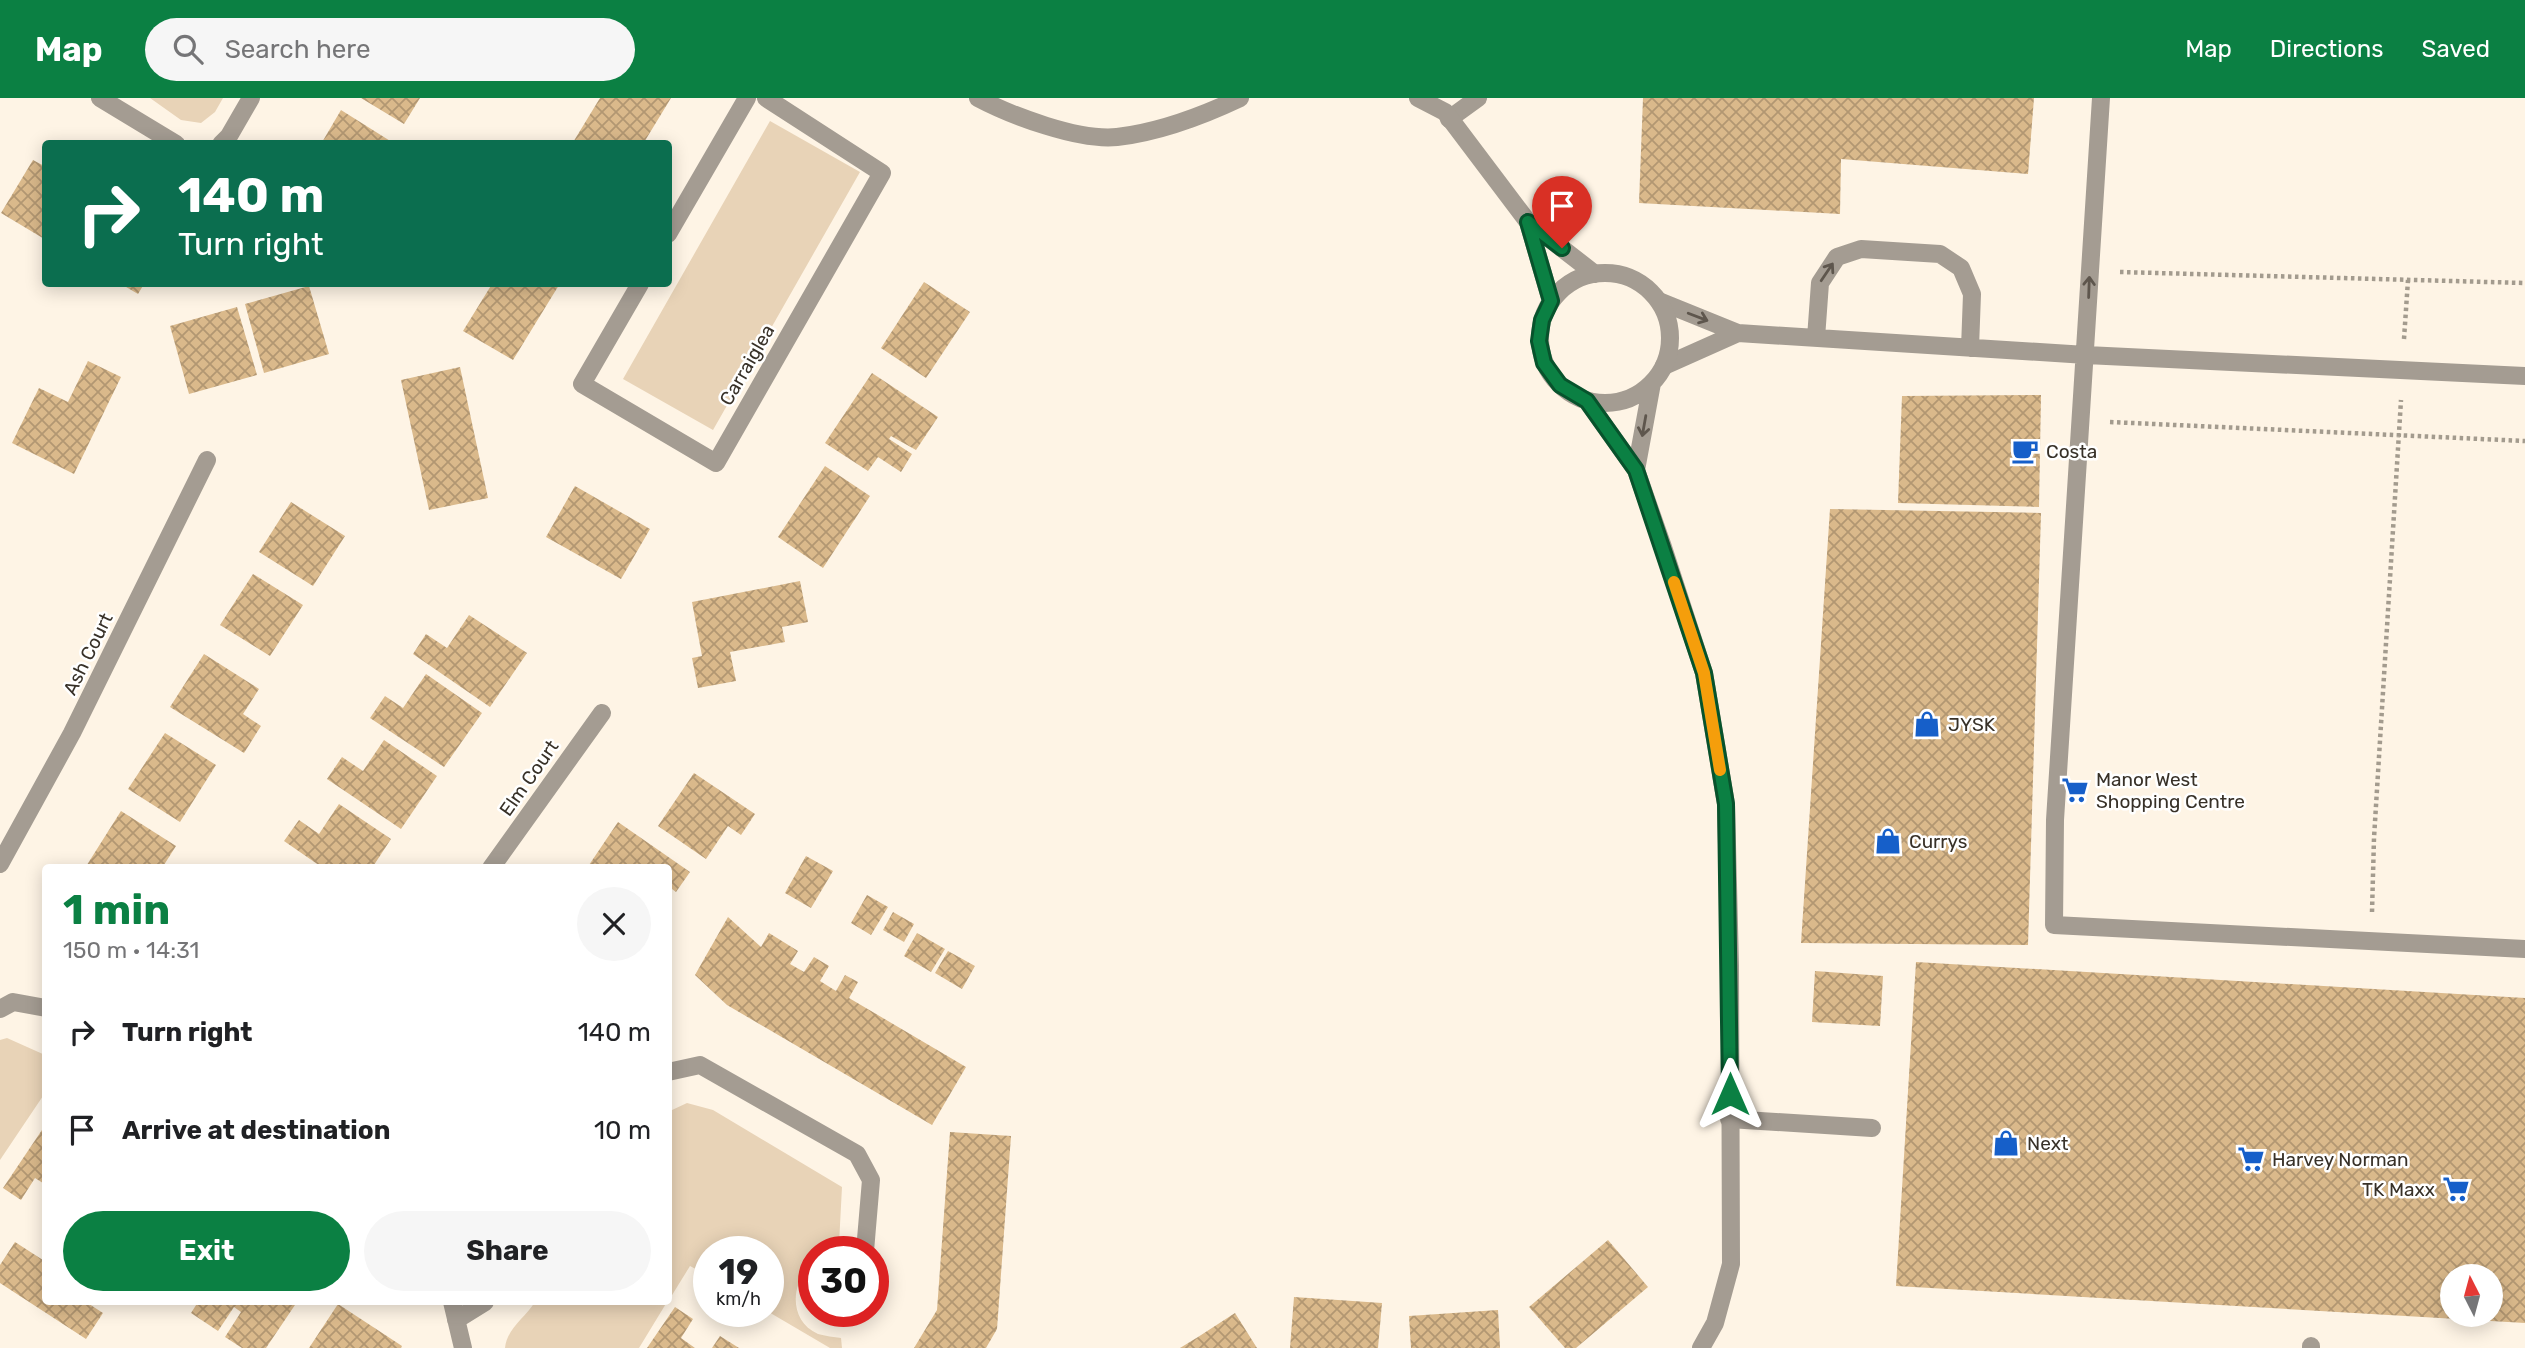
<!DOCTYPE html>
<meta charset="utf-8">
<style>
body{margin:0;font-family:Rubik,sans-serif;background:#f6f6f6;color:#202124;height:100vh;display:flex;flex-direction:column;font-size:26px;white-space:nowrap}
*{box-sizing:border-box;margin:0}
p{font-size:23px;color:#757577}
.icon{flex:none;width:38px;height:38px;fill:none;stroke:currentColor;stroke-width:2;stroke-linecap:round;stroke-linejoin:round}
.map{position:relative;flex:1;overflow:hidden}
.details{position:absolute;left:42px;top:766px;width:630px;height:441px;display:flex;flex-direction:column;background:#fff;border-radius:7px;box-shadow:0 4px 18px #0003}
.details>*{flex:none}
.banner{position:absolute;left:42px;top:42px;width:630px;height:147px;border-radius:7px;box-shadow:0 4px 18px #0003;background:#0b6e4f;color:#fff;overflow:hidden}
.needle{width:46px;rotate:354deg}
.buttons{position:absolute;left:2440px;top:1166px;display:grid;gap:14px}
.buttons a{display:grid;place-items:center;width:63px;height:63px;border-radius:50%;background:#fff;box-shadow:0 4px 18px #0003;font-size:35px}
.speed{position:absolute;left:693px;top:1138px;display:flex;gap:14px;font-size:35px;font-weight:700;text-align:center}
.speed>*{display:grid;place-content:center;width:91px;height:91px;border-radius:50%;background:#fff;box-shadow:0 4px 18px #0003;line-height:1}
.speed small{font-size:18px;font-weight:400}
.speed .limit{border:10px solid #d22;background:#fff;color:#111}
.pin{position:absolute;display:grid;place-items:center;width:60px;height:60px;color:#fff;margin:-72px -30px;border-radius:50% 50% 50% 0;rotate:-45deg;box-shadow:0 0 7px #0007}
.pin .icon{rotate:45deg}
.me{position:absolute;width:77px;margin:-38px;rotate:0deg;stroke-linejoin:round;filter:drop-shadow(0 0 5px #0008)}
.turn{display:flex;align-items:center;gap:24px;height:147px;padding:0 21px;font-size:32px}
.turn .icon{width:91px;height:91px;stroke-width:2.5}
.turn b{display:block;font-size:49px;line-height:60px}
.round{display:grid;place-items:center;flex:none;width:74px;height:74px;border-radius:37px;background:#f6f6f6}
.head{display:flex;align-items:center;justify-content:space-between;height:119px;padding:0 21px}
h1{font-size:42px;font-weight:700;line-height:52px;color:#0b8043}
.action{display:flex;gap:14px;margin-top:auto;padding:14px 21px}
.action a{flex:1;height:80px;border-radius:42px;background:#0b8043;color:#fff;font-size:28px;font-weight:700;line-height:80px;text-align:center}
.action a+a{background:#f6f6f6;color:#202124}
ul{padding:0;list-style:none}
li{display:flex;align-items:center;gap:21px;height:98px;padding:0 21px}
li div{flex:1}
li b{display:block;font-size:26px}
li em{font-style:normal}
header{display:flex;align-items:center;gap:42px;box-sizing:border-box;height:98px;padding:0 35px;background:#0b8043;color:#fff}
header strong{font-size:33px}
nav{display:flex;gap:38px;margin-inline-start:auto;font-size:24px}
.search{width:490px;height:63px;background:#f6f6f6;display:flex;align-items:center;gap:18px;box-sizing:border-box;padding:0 24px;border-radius:38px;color:#757577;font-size:26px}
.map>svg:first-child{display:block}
</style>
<header>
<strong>Map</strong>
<div class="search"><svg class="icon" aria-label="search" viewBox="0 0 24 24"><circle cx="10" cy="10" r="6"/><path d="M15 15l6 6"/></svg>Search here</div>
<nav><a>Map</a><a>Directions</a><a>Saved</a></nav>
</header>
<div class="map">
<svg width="2525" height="1250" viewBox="0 0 2525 1250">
<defs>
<pattern id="building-cross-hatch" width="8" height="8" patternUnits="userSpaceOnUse" patternTransform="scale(1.75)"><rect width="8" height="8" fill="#dab98b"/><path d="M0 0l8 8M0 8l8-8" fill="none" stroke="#b29772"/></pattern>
</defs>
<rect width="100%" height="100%" fill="#fef4e5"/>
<!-- grass -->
<path fill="#e8d3b7" d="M150 0H223L215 14 201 25 181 22Z
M770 23 860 74 713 332 623 281Z
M7 940 45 957V995L0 1062V942Z
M687 1005 713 1012 842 1089 839 1146 832 1153H814V1164C791 1182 787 1222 818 1236 825 1238 834 1239 841 1240L842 1250H830L767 1213 768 1153H709V1178L690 1168 669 1202V1017L672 1012Z
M535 1204H667L639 1250H505C507 1230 525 1220 535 1204Z"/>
<!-- building -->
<path fill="url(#building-cross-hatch)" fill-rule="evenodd" d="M361 0H420L404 26Z
M600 0H671L643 46H572Z
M1643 0H2034L2028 76 1841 61 1840 116 1639 105Z
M341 12 395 46H321Z
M33 62 46 69V142L1 115Z
M924 184 970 214 926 280 881 250Z
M121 186H144L138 196Z
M492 186 559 187 513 262 463 233Z
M309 188 329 256 264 275 245 206Z
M237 209 257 277 189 296 170 228Z
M88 263 121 279 74 376 12 345 39 290 68 304Z
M460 269 488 400 429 412 401 282Z
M872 275 938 319 916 352 891 338 889 341 912 356 901 374 878 359 868 373 825 345Z
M2041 297 2039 409 1898 405 1902 298Z
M825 368 870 398 823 470 778 439Z
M575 388 650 431 621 481 546 439Z
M291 404 345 438 313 488 259 454Z
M1830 411 2041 415 2028 847 1801 845Z
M253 476 303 507 270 558 220 527Z
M800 483 808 524 782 529 785 544 730 554 736 583 698 590 692 560 702 558 692 504Z
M469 517 527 555 490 609 413 556 426 536 447 550Z
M204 556 259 591 243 616 261 628 244 655 170 609Z
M426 576 482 615 444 669 370 620 385 598 403 610Z
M165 635 216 667 180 724 128 691Z
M384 642 437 678 401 731 327 681 342 659 363 673Z
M694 675 755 716 741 737 728 728 706 761 658 728Z
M339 706 391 741 372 770H323L284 743 299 722 319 736Z
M121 713 176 748 162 770H85Z
M618 724 690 774 676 794 668 788V770H587Z
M806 758 833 773 811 810 785 795Z
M867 797 888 809 871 837 851 825Z
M893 814 914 826 904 844 883 832Z
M728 819 761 849 769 835 798 853 790 866 804 874 814 859 829 868 820 883 836 893 845 877 858 884 849 900 966 969 932 1027 727 907 695 877Z
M917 835 945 851 931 874 904 858Z
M948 853 975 868 962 891 935 875Z
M1916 864 2525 900V1225L1896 1188ZM2452 1178H2490V1216H2452Z
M1815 873 1883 878 1880 928 1812 924Z
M46 1026V1087L35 1080 21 1102 3 1090Z
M950 1034 1011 1038 997 1231 986 1250H914L937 1212Z
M1608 1142 1648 1189 1576 1250H1565L1529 1209Z
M15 1144 46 1164V1204H86L103 1215 86 1241 0 1185V1167Z
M1294 1199 1382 1205 1378 1250H1290Z
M198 1204H297L266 1250H242L225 1239 241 1214 234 1209 218 1233 191 1215Z
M338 1206 402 1248 401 1250H309Z
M675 1209 693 1221 681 1240 695 1250H647Z
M1498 1212 1500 1250H1411L1409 1218Z
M1235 1215 1257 1250H1180L1198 1239Z
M720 1238 739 1250H712Z"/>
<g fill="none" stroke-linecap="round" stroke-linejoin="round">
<!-- path -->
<path stroke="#a39b8e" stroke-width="4.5" stroke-dasharray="3.5 3.5" stroke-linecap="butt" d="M2120 174 2525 185
M2404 241 2408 182
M2110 324 2525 343
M2372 814 2374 740 2401 302"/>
<!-- service -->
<path stroke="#a49c92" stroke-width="18" d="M2101 0 2055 722 2054 827 2525 851
M1449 21 1478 0
M1659 203 1738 235 2086 257 2525 278
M1816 240 1820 185 1837 159 1861 151 1940 156 1961 170 1972 196 1970 250
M1664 268 1738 235
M1729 1021 1872 1030
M2311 1250V1248"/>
<!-- minor -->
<path stroke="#a49c92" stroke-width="18" d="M100 0 176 46
M978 0C1012 18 1079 43 1117 39 1160 34 1202 18 1240 0
M1418 0 1445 14 1528 124 1595 176
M221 46 229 38 251 0
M1528 124 1551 203
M668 136 747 0
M1540 240a65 65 0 1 1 130 0a65 65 0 1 1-130 0Z
M640 186 582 286 716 365 882 75 766 0
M1587 303 1636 372 1663 449 1704 575 1726 706 1730 868 1731 1166 1715 1225 1701 1250
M1636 372 1652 285
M0 766 72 635 207 362
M491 770 602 615
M0 911 13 904 46 910
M668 974 700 967 857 1056 871 1082 865 1153
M452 1204 463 1250
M456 1222 485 1204"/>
</g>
<!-- one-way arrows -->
<defs><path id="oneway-shaft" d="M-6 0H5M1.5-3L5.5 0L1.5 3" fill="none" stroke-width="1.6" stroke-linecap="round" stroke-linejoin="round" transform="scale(1.75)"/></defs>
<g stroke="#5e564d">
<use href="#oneway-shaft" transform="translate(1827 174) rotate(-56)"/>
<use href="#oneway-shaft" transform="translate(2089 189) rotate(-88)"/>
<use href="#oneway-shaft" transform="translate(1698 219) rotate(21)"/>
<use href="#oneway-shaft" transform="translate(1644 328) rotate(100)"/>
</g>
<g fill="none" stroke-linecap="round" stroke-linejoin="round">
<!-- route casing -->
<g stroke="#07532c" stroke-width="18">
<path id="route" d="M1562 150 1528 124 1551 203 1542 222 1539 243 1544 265 1560 287 1587 303 1636 372 1704 575 1726 706 1730 996"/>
</g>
<!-- route -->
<use href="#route" stroke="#0b8043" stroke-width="12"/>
<!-- slow -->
<path stroke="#f59e0b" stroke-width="12" d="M1674 484 1704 575 1720 672"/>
</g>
<!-- icons -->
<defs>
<g id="cafe-bare" transform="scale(2.1)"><path d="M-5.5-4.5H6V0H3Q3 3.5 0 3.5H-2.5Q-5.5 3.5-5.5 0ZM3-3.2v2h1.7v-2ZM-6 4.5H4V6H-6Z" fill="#165fc9" stroke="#fff" stroke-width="2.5" paint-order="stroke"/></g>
<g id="shop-bare" transform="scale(2.1)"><path d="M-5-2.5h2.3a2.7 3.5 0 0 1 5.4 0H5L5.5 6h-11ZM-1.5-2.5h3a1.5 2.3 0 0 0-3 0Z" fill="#165fc9" stroke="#fff" stroke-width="2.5" paint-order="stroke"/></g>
<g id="supermarket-bare" transform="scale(2.1)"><path d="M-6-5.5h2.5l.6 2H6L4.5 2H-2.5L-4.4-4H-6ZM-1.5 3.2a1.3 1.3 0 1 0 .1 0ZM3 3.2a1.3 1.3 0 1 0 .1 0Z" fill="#165fc9" stroke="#fff" stroke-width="2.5" paint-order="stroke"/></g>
</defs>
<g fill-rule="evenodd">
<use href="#cafe-bare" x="2025" y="353"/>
<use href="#shop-bare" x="1927" y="626"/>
<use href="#supermarket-bare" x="2075" y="692"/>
<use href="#shop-bare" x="1888" y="743"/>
<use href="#shop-bare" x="2006" y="1045"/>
<use href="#supermarket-bare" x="2251" y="1061"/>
<use href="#supermarket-bare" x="2456" y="1091"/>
</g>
<g text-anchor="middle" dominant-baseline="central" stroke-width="5" stroke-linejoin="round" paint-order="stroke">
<!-- street labels -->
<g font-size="19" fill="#383128" stroke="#fff">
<text transform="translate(747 267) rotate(-60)">Carraiglea</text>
<text transform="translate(88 556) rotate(-64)">Ash Court</text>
<text transform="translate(529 680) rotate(-55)">Elm Court</text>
</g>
<!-- poi labels -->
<g font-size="19" fill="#383128" stroke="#fff" text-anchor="start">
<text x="2046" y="353">Costa</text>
<text x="1948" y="626">JYSK</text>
<text x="2096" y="681">Manor West<tspan x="2096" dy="22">Shopping Centre</tspan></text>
<text x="1909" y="743">Currys</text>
<text x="2027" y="1045">Next</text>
<text x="2272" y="1061">Harvey Norman</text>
<text x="2435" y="1091" text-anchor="end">TK Maxx</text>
</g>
</g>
</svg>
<div class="buttons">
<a><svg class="needle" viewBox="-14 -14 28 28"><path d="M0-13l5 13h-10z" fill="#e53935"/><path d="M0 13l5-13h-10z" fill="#757577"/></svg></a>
</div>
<div class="speed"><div>19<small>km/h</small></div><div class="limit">30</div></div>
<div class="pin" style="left:1562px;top:150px;background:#d93025"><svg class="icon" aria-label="arrive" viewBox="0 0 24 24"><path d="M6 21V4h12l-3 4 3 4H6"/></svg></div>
<svg class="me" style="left:1730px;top:996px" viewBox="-20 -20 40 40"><path d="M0-17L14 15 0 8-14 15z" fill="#0b8043" stroke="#fff" stroke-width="4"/></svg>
<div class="banner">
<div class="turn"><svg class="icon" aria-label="right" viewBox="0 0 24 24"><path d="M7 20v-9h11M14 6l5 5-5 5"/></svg><div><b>140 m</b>Turn right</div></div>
</div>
<section class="details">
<div class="head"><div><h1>1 min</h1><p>150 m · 14:31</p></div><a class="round"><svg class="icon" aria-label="close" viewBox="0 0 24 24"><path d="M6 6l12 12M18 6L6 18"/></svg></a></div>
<ul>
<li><svg class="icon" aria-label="right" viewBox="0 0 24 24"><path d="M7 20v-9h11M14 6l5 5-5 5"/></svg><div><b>Turn right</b></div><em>140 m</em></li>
<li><svg class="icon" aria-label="arrive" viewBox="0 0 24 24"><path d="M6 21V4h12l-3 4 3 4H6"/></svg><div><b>Arrive at destination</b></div><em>10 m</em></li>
</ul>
<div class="action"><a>Exit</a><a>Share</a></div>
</section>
</div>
